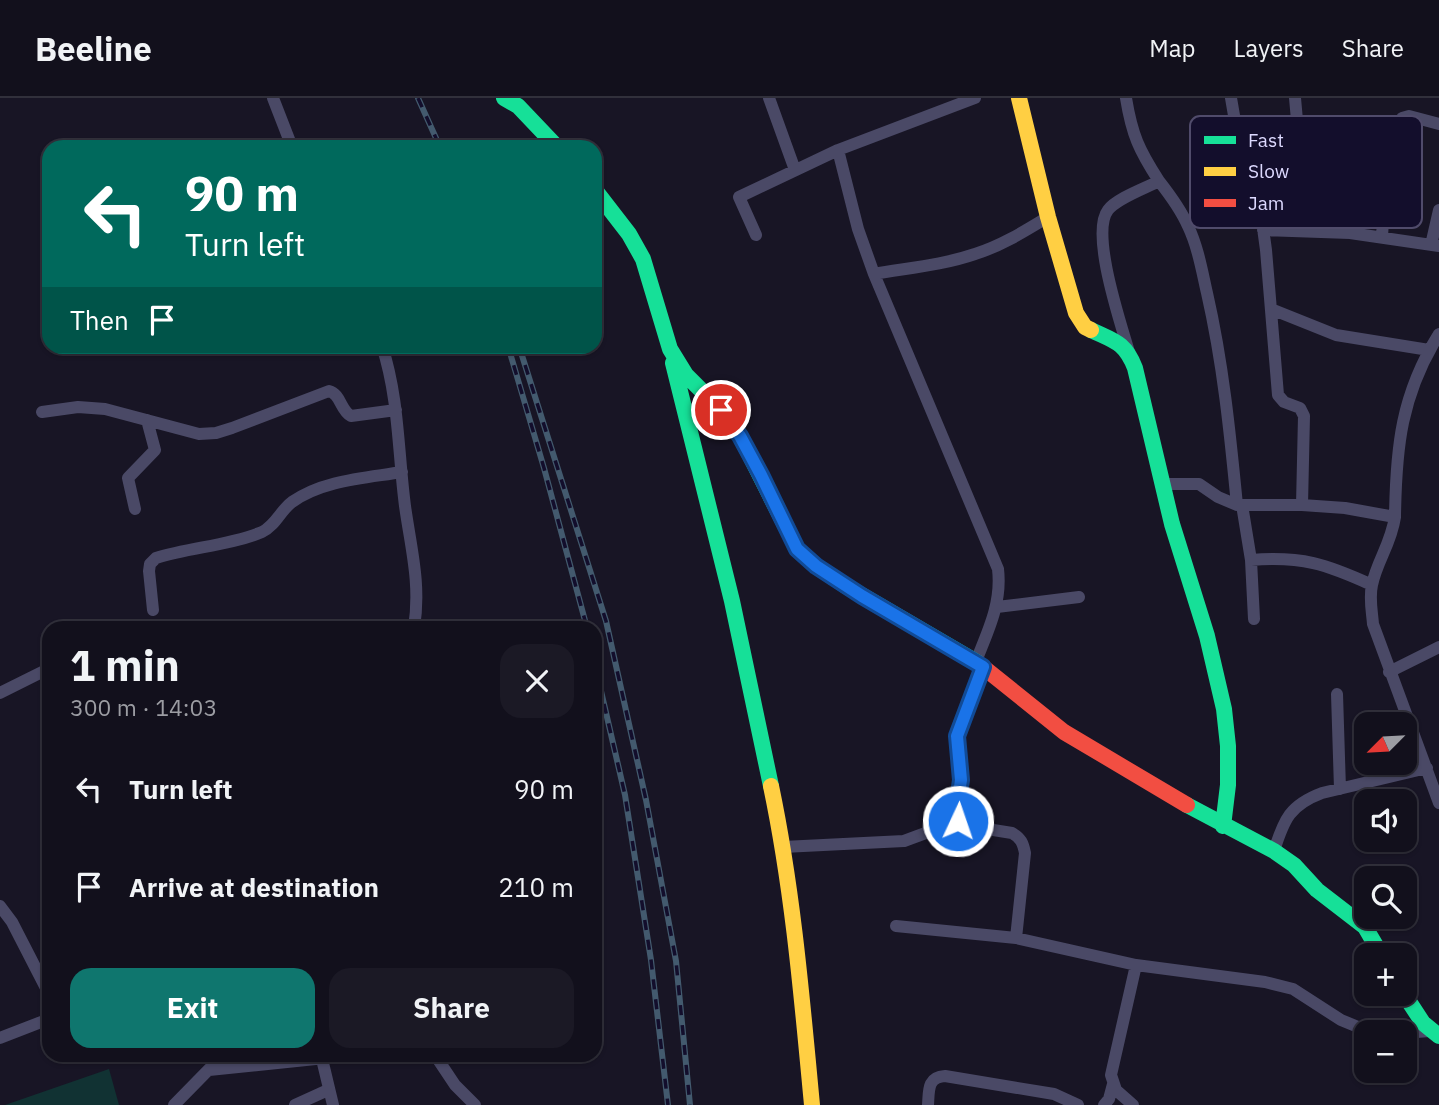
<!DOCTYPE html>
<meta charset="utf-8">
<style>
body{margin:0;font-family:"IBM Plex Sans",sans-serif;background:#1b1925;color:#f1f3f6;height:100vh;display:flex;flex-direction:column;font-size:26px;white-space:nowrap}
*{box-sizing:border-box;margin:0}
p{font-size:23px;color:#9c9da3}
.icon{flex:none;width:38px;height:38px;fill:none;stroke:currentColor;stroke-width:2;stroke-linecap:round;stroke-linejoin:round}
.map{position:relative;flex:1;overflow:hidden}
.sheet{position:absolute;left:42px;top:523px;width:560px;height:441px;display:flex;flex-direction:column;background:#12101c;border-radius:21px;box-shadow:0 2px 5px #0004,0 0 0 2px #31303b}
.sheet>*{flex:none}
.banner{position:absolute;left:42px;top:42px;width:560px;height:214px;border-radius:21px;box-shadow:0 2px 5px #0004,0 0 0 2px #31303b;background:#00695c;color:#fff;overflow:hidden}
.needle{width:46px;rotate:246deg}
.controls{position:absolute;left:1354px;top:614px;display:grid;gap:14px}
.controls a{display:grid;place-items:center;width:63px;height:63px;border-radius:14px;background:#12101c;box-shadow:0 2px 5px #0004,0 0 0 2px #31303b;font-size:35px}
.pin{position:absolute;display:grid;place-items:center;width:60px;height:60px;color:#fff;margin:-30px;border:4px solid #fff;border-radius:50%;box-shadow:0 2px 7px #0007}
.me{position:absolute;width:77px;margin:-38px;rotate:3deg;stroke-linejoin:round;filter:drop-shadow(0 0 5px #0008)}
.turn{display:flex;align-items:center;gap:24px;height:147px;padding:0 28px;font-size:32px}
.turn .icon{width:91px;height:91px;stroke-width:2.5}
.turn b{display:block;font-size:49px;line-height:60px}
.then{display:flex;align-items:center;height:66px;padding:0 28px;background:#0003;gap:14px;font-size:26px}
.round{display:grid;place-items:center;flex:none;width:74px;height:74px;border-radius:21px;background:#1b1925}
.head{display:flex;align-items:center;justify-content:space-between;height:119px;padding:0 28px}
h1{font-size:42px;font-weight:700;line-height:52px}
.action{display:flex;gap:14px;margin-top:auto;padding:14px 28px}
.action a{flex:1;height:80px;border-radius:21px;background:#0f766e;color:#fff;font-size:28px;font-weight:700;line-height:80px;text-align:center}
.action a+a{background:#1b1925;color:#f1f3f6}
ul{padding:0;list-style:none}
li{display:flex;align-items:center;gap:21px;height:98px;padding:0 28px}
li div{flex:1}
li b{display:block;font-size:26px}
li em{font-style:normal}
header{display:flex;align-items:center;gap:42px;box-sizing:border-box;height:98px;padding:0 35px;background:#12101c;border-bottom:2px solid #31303b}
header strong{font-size:33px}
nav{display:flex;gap:38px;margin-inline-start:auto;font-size:24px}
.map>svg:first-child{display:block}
</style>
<header>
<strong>Beeline</strong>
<nav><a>Map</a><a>Layers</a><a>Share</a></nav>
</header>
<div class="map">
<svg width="1439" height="1007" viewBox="0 0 1439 1007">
<rect width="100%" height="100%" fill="#181525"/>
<!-- green -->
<path fill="#113233" d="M109 971 119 1007H5Z"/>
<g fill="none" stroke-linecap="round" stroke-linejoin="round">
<!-- street -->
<path stroke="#4a4966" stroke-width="12" d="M273 0 292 49
M769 0 795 72
M975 0 838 52 858 131 874 176 998 471C1002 505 988 533 976 563
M1126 0C1132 37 1139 52 1159 83 1146 90 1117 100 1108 112 1090 135 1121 226 1129 254
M1231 0 1236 29 1249 48 1259 101 1266 152 1278 297 1284 304 1300 310 1304 318 1302 407
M1295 0 1302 78
M1159 83C1170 97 1181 112 1188 128 1198 149 1202 173 1207 195 1223 265 1230 335 1237 407
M1263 132 1350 135 1439 148
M756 137 739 99 838 52
M1382 139 1387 56 1395 43 1402 20 1409 18 1439 26
M1431 147 1439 112
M874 176C908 170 943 167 975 156 1001 148 1025 133 1048 119
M1271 211 1336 237 1429 252
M382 248C399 300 398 354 405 408 411 451 421 486 414 530
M42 314 78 309 105 311 199 336 216 335 232 330 329 293C341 296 340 312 351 318L396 312
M1163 386H1199L1218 399 1237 407H1302L1345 410 1395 419C1391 446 1377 463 1372 487 1369 500 1372 513 1373 526L1439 705
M1242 407 1251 462 1254 521
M135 411 128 380 155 352 147 322
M1395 419C1396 349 1401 297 1439 236
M1251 462C1302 458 1326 466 1372 487
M997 509 1079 499
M153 512 149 473 150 466 156 460C190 449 228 448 262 434 276 427 280 413 292 404 323 382 366 380 402 374
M983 569 957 638 961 682 956 716 962 727 1012 735C1021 740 1023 745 1025 755L1016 840
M1389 574 1439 549
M0 595 44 573 49 576
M1337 596 1340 691
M783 749 904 743 958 723
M1274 753C1284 721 1290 707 1322 695L1427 670
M0 808 12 824 49 896
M896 828 1016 840 1136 867 1265 884 1293 891 1341 922 1358 929 1380 934
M1405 935 1429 933
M0 940 49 921
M435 957 455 987 475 1007
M322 961 333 1007
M209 972 354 957
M174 1007 223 957
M295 1007 328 992
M928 1007C929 993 927 979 945 978L1054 996 1078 1007
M1104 1007 1109 1001 1113 986
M1133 1007 1116 992 1111 977 1136 867"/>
<!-- fast -->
<path stroke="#16e098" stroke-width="16" d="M504 0 518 8 557 49
M595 92 629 136 643 161 670 251 686 277 721 312 740 338 797 451 816 468 846 488 978 565
M1091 232C1114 243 1125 244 1135 270L1172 426 1207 538 1224 611 1228 648V687L1223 728
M673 265 732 503 771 688
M1187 707 1274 753 1294 767 1317 792 1365 829 1382 858
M1404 896 1423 925 1439 938"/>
<!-- slow -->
<path stroke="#ffcf43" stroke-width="16" d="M1019 0 1048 119 1076 215 1085 229 1091 232
M771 688C793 793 802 901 812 1007"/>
<!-- jam -->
<path stroke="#f24e42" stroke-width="16" d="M978 565 1064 634 1187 707"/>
<!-- rail casing -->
<g stroke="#435a6e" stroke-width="6">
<path id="rail" d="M418 0 440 49
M508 248 544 370 587 530
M519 248 606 523 646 702 676 863 690 1007
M595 567 625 697 651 862 668 1007"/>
</g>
<!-- rail -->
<use href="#rail" stroke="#130e2c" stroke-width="3.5" stroke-dasharray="10" stroke-linecap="butt"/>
</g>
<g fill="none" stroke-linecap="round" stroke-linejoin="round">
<!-- route casing -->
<g stroke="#114b97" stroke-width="18">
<path id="route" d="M721 312 740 338 761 377 797 451 816 468 862 498 983 569 957 638 961 682 956 716 958 723"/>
</g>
<!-- route -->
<use href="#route" stroke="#1a73e8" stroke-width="12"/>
</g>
<!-- legend -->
<rect x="1190" y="18" width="232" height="112" rx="10" fill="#130e2c" stroke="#504b6b" stroke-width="2"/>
<rect x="1204" y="38" width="32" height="8" fill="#16e098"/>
<rect x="1204" y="69" width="32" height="9" fill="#ffcf43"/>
<rect x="1204" y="101" width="32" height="8" fill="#f24e42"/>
<g font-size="19" fill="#ddd9ff">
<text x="1248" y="49">Fast</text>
<text x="1248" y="80">Slow</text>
<text x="1248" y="112">Jam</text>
</g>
</svg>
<div class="controls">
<a><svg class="needle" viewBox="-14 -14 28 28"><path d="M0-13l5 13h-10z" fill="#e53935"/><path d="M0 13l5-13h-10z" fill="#9c9da3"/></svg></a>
<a><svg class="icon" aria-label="sound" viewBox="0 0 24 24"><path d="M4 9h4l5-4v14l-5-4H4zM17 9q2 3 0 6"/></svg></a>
<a><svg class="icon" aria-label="search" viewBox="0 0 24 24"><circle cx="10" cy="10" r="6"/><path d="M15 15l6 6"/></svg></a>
<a>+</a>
<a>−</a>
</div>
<div class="pin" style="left:721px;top:312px;background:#d93025"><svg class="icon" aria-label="arrive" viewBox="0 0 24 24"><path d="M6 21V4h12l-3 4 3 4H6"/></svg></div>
<svg class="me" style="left:958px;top:723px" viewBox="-20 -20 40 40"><circle r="17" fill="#1a73e8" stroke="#fff" stroke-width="3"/><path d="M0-11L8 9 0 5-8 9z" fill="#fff"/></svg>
<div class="banner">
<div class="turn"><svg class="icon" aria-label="left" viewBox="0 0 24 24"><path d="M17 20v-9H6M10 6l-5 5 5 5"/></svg><div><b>90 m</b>Turn left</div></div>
<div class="then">Then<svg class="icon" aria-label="arrive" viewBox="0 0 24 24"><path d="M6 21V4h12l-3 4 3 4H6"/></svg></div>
</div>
<section class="sheet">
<div class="head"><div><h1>1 min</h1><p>300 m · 14:03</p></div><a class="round"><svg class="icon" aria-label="close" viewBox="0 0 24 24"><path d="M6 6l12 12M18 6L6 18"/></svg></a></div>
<ul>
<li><svg class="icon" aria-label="left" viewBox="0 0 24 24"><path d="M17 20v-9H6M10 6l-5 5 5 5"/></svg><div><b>Turn left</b></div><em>90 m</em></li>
<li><svg class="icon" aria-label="arrive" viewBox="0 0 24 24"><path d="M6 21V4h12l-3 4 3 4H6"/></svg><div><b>Arrive at destination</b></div><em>210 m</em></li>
</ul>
<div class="action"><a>Exit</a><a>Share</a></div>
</section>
</div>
